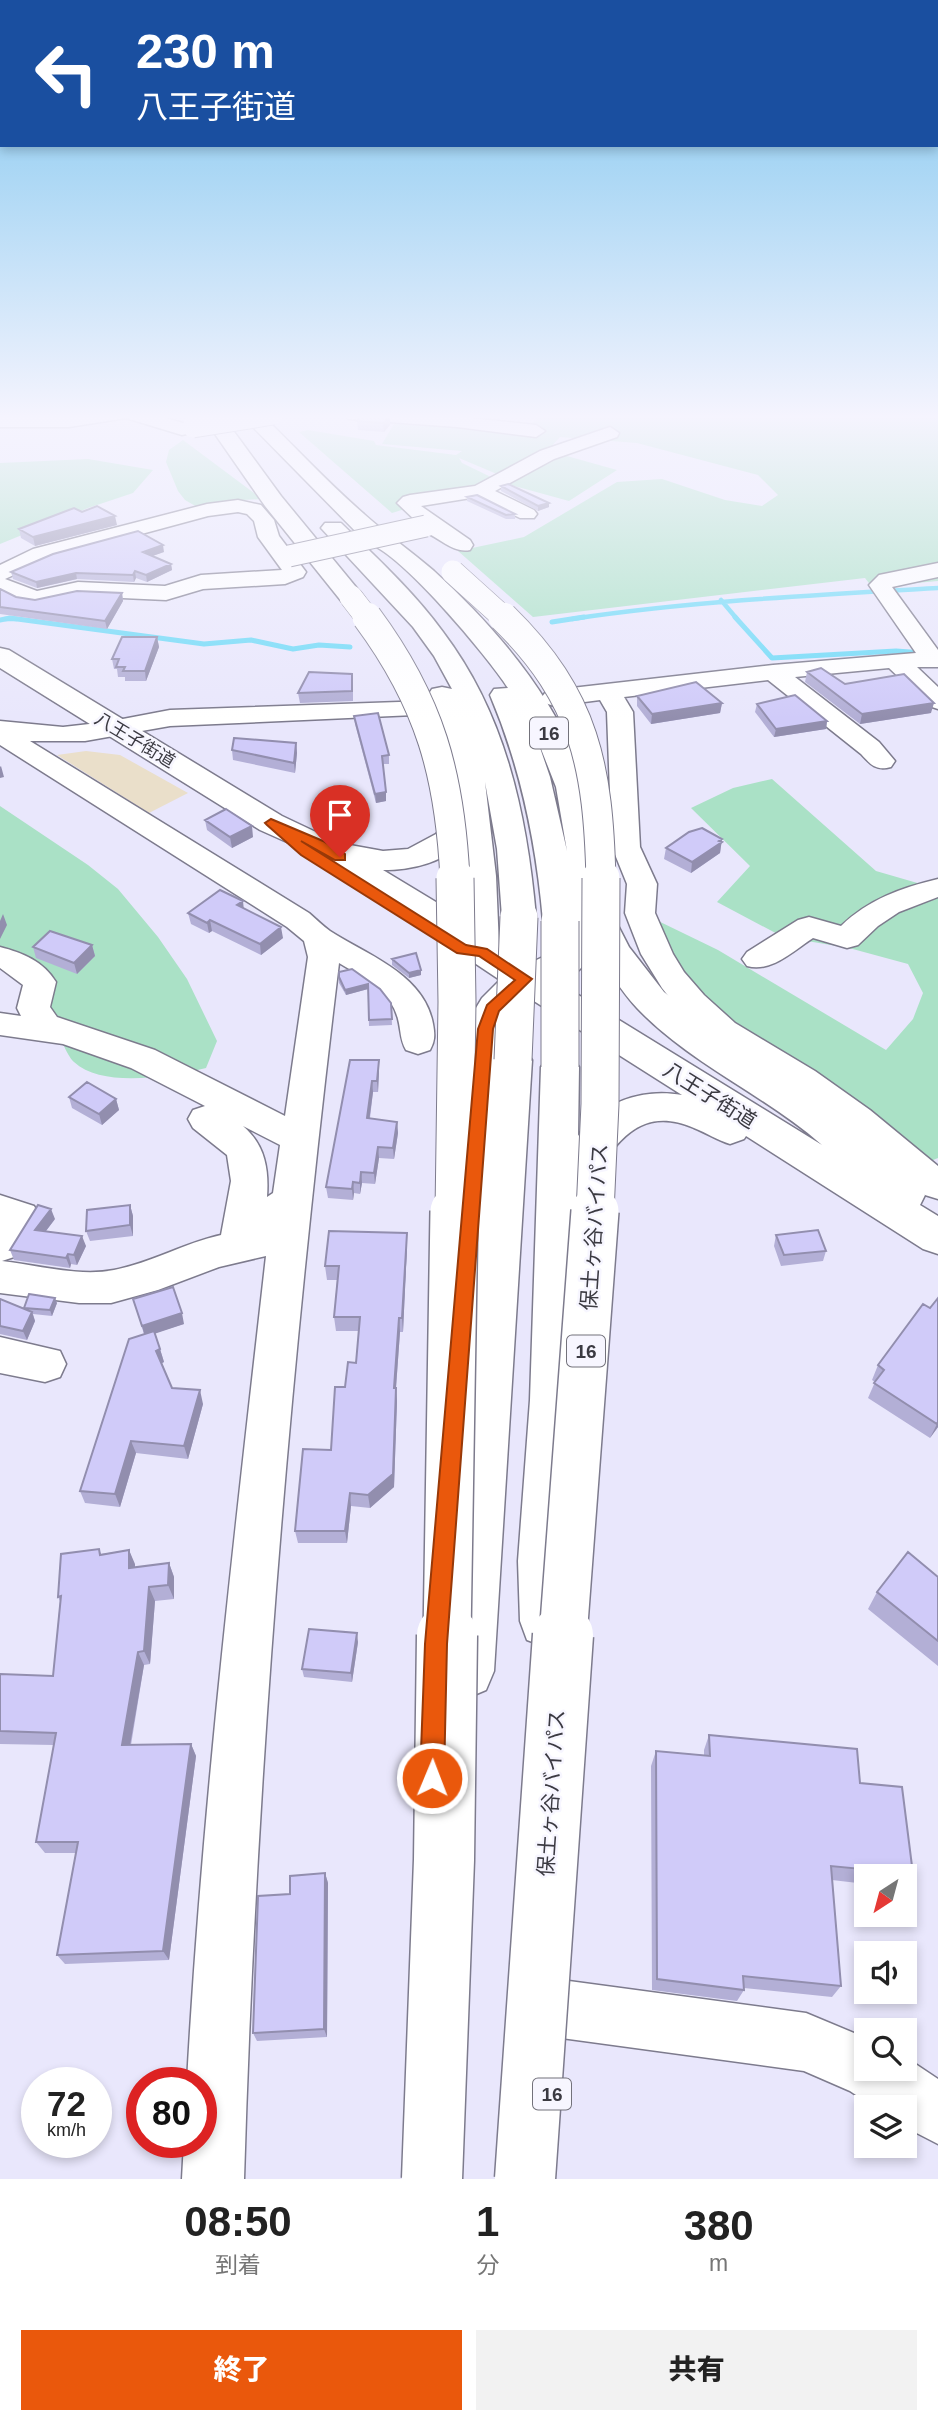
<!DOCTYPE html>
<html lang="ja">
<meta charset="utf-8">
<style>
body{margin:0;font-family:Arial,"Noto Sans JP",sans-serif;background:#f2f2f2;color:#222;height:100vh;display:flex;flex-direction:column;font-size:26px;white-space:nowrap}
*{box-sizing:border-box;margin:0}
p{font-size:23px;color:#767676}
.icon{flex:none;width:38px;height:38px;fill:none;stroke:currentColor;stroke-width:2;stroke-linecap:round;stroke-linejoin:round}
.map{position:relative;height:2179px;overflow:hidden}
.details{display:flex;flex-direction:column;background:#fff;flex:1}
.details>*{flex:none}
.banner{position:absolute;left:0px;top:0px;width:938px;height:147px;box-shadow:0 4px 10px #0003;background:#1a4fa0;color:#fff;overflow:hidden}
.needle{width:46px;rotate:216deg}
.controls{position:absolute;left:854px;top:1864px;display:grid;gap:14px}
.controls a{display:grid;place-items:center;width:63px;height:63px;border-radius:0px;background:#fff;box-shadow:0 4px 10px #0003;font-size:35px}
.speed{position:absolute;left:21px;top:2067px;display:flex;gap:14px;font-size:35px;font-weight:700;text-align:center}
.speed>*{display:grid;place-content:center;width:91px;height:91px;border-radius:50%;background:#fff;box-shadow:0 4px 10px #0003;line-height:1}
.speed small{font-size:18px;font-weight:400}
.speed .limit{border:10px solid #d22;background:#fff;color:#111}
.pin{position:absolute;display:grid;place-items:center;width:60px;height:60px;color:#fff;margin:-72px -30px;border-radius:50% 50% 50% 0;rotate:-45deg;box-shadow:0 0 7px #0007}
.pin .icon{rotate:45deg}
.me{position:absolute;width:77px;margin:-38px;rotate:1deg;stroke-linejoin:round;filter:drop-shadow(0 0 5px #0008)}
.turn{display:flex;align-items:center;gap:24px;height:147px;padding:0 21px;font-size:32px}
.turn .icon{width:91px;height:91px;stroke-width:2.5}
.turn b{display:block;font-size:49px;line-height:60px}
.eta{display:flex;justify-content:space-evenly;align-items:center;height:119px;text-align:center}
.eta b{font-size:42px;font-weight:800;line-height:49px}
.primary-button{display:flex;gap:14px;margin-top:auto;padding:14px 21px}
.primary-button a{flex:1;height:80px;border-radius:0px;background:#ea580c;color:#fff;font-size:28px;font-weight:800;line-height:80px;text-align:center}
.primary-button a+a{background:#f2f2f2;color:#222}
.map>svg:first-child{display:block}
</style>
<div class="map">
<svg width="938" height="2179" viewBox="0 0 938 2179">
<rect width="100%" height="100%" fill="#e9e7fc"/>
<!-- industrial -->
<path fill="#eadfca" d="M86 751 120 755 188 793 149 813 57 755Z"/>
<!-- green -->
<path fill="#aae1c6" d="M538 414H938V581L872 587 865 578 533 617 458 551 524 537 617 482 662 479 725 500 762 506 778 495 758 475 637 443 560 437 547 451 504 477 459 458 462 463 493 478 466 490 392 513 299 432 308 430 374 441 376 445 456 455 462 451 382 444 397 419 530 425 538 418Z
M183 440 262 499 242 500 204 511 185 500 178 491 166 462 169 450Z
M556 453 617 470 569 501 507 484Z
M88 459 153 470 133 493 88 508 0 544V463Z
M772 779 876 871 938 889V1158L921 1165 684 986 650 917 718 950 886 1050 913 1019 923 993 908 964 849 948 783 937 717 902 750 866 691 808 733 788Z
M0 806 88 865 118 889 158 937 187 979 217 1041 206 1068C172 1076 103 1089 74 1062 63 1052 53 1013 43 998 35 986 13 975 0 966Z"/>
<g fill="none" stroke-linecap="round" stroke-linejoin="round">
<!-- stream-far1 -->
<path stroke="#6edaf7" stroke-width="4.5" d="M721 600 737 619
M5 619H17
M572 619C694 601 815 595 938 588"/>
<!-- stream -->
<path stroke="#6edaf7" stroke-width="5" d="M735 617 772 658 896 651 938 654
M0 620 10 618 204 644 251 640 293 649 319 645 350 647
M552 622 584 617"/>
<!-- minor casing -->
<g stroke="#7d7b8d" stroke-width="3">
<path id="minor" d="M151 414 183 423H200L202 427 200 431 182 435 126 418 69 427H0V415Z
M340 414H434L536 425 545 431 536 437 457 427 349 419Z
M610 427 619 433 617 437 554 459 495 491 534 510 537 514 534 518H520L477 497 421 506 470 540 473 545 470 550C452 554 438 535 419 530L415 526 418 523 397 503 403 497 410 495 475 486 540 451Z
M238 500 261 505 274 520 279 536 306 572 303 577 285 584 203 589 166 600 78 596 37 605 19 602 0 593V565L33 549 207 504ZM238 512 247 514 254 521 258 537 282 570 201 575 165 586 78 582 37 591 5 579 49 559 208 516Z
M938 563V577L892 587 938 650V667H917L938 687V709L929 706 889 668 795 677 879 742 895 761 891 767C876 771 871 765 861 754L768 680 624 697 633 712 640 847 657 884 655 913 673 954 684 972 704 995 735 1023 815 1071 870 1110 938 1166V1199L925 1195 901 1179 844 1128 791 1089 711 1039 680 1011 662 988 641 954 625 913 627 884 612 847 607 712 600 700 554 706 545 703 541 698 545 693 554 690 773 665 916 653 869 585 879 575Z
M428 701 437 704 441 709 437 714 170 726 85 741H30L309 913C316 919 323 926 330 931 367 955 424 974 433 1024 435 1035 435 1041 430 1050L418 1054 406 1050C400 1040 401 1030 398 1019 392 992 361 976 339 963 290 1365 256 1773 244 2179H182L184 2142H201V2082H187C202 1806 235 1531 266 1256L219 1267 158 1290 111 1303H79L0 1293V1195L34 1206 40 1217 14 1257 2 1261C37 1265 79 1277 114 1270 151 1263 184 1243 221 1235L231 1181 227 1155 193 1128 188 1119 193 1110 205 1106 131 1068 63 1044 0 1035V1013L21 1016 17 1008 23 985 0 968V947C23 953 43 961 56 982L50 1007 57 1017 155 1050 285 1116 308 957 304 941 287 927 0 745V721L63 727 107 722 170 710ZM243 1126 280 1145 273 1193 267 1197C269 1169 265 1145 243 1126Z
M938 879V897L899 912 878 926 858 945 847 948 813 938C793 951 771 973 747 966L742 959 747 952 798 920 809 917 841 926C869 899 901 888 938 879Z
M0 1337 60 1351 66 1364 60 1377 45 1382 0 1373Z
M554 1979 806 2013 866 2038V2068H905V2057L938 2079V2144L905 2127V2107H874L850 2091 804 2071 554 2037 534 2028 525 2008 534 1988Z"/>
</g>
<!-- highway casing -->
<g stroke="#7d7b8d" stroke-width="3">
<path id="highway" d="M201 414H221L281 496 360 592 364 597 360 602 351 605 342 602 265 506Z
M240 414H261C295 447 328 483 364 514 386 534 411 551 434 571 502 633 569 713 591 805 599 838 601 872 604 905L608 906 629 947 664 992 713 1031 830 1108 919 1184 925 1195 920 1205 938 1216V1254L923 1249 746 1136 744 1139 730 1144C717 1140 707 1133 694 1128 651 1109 625 1129 602 1165L588 1169 578 1166C577 1289 576 1412 571 1534 569 1569 578 1608 565 1640L546 1647 527 1640 520 1621 518 1561 530 1400 541 1067 547 1058 560 1054 573 1058 579 1067 578 1136C601 1102 642 1088 682 1095L526 996C505 1014 506 1023 504 1049L513 1047 526 1051 532 1060 494 1671 486 1690 467 1698 448 1690 440 1671 477 1255 469 1258 454 1253 448 1241 470 1018 482 998 500 980 470 960 460 947 307 851 260 830 0 668V648L9 650 282 816 339 843 383 851 408 849 436 834 457 811 454 775 428 695 432 689 442 687 452 689 434 656 413 627 321 528 325 523H341C377 558 414 592 443 632 506 715 527 815 536 917L531 925 519 928 507 925 502 917 497 849 485 782 496 876 499 947 528 964 562 948 570 929 560 932 548 929 543 921C536 842 521 768 490 695L494 689 508 688C488 657 400 551 367 543ZM536 736 556 787 567 851 550 777ZM461 845 464 919 383 870C412 870 439 863 461 845ZM597 952C609 971 621 991 637 1008 689 1063 765 1095 822 1145L554 980 579 970Z"/>
</g>
<!-- minor -->
<use href="#minor" fill="#fff" fill-rule="evenodd"/>
<!-- highway -->
<use href="#highway" fill="#fff" fill-rule="evenodd"/>
<!-- minor-bridge casing -->
<g stroke="#7d7b8d" stroke-width="23" stroke-linecap="butt">
<path id="minor-bridge" d="M193 427 273 414
M289 556 426 526"/>
</g>
<!-- highway-bridge-far4 casing -->
<g stroke="#7d7b8d" stroke-width="24" stroke-linecap="butt">
<path id="highway-bridge-far4" d="M453 572 505 619
M351 597 368 619"/>
</g>
<!-- highway-bridge-far3 casing -->
<g stroke="#7d7b8d" stroke-width="31" stroke-linecap="butt">
<path id="highway-bridge-far3" d="M367 617C430 702 450 775 455 879
M503 617C586 698 598 768 601 879"/>
</g>
<!-- highway-bridge-far2 casing -->
<g stroke="#7d7b8d" stroke-width="39" stroke-linecap="butt">
<path id="highway-bridge-far2" d="M560 921V1067
M513 1060 519 917
M454 1212 457 1002 455 878
M595 1212 600 1104 601 878"/>
</g>
<!-- highway-bridge-far1 casing -->
<g stroke="#7d7b8d" stroke-width="50" stroke-linecap="butt">
<path id="highway-bridge-far1" d="M447 1637 454 1211
M563 1637 595 1211"/>
</g>
<!-- highway-bridge casing -->
<g stroke="#7d7b8d" stroke-width="63" stroke-linecap="butt">
<path id="highway-bridge" d="M432 2179 444 1860 447 1635
M525 2179 563 1635"/>
</g>
<!-- minor-bridge -->
<use href="#minor-bridge" stroke="#fff" stroke-width="21"/>
<!-- highway-bridge-far4 -->
<use href="#highway-bridge-far4" stroke="#fff" stroke-width="23"/>
<!-- highway-bridge-far3 -->
<use href="#highway-bridge-far3" stroke="#fff" stroke-width="29"/>
<!-- highway-bridge-far2 -->
<use href="#highway-bridge-far2" stroke="#fff" stroke-width="37"/>
<!-- highway-bridge-far1 -->
<use href="#highway-bridge-far1" stroke="#fff" stroke-width="47"/>
<!-- highway-bridge -->
<use href="#highway-bridge" stroke="#fff" stroke-width="60"/>
</g>
<!-- wall -->
<path fill="#b3afd6" d="M362 414 390 425 384 432 358 430 357 421Z
M501 486 549 507 538 511 501 491Z
M467 497 515 514V519H506L467 501Z
M117 525 35 546 21 538 19 529Z
M164 552 152 556 171 564 172 570 147 582 136 578 134 582 77 579 37 588 13 579 11 572Z
M0 589 16 597 35 600 122 593 123 601 107 629 0 614Z
M157 637 159 647 146 681H125V677H118L117 669H114L112 659Z
M807 672 845 684 931 713 860 724 805 682Z
M353 685V701L300 703 298 693Z
M637 696 722 703 720 713 651 724 637 706Z
M757 704 827 721 826 729 774 737 755 712Z
M354 716 389 755V764H383L386 801 376 803 355 724Z
M296 743 297 753 295 773 233 760 232 750Z
M205 820 253 837 232 848 207 830Z
M722 839 720 853 691 873 664 859 666 848Z
M244 909 283 938 261 955 212 931 209 933 191 924 188 913Z
M92 945 95 956 77 974 36 958 33 947Z
M392 959 421 975 409 978 392 965Z
M339 972 391 1003 392 1025 369 1026 368 989 346 995 339 983Z
M350 1060 379 1071 378 1092H373L370 1118 397 1122 398 1133 394 1159 379 1158 375 1184 362 1183 360 1194 354 1193 353 1200 328 1198 326 1187Z
M69 1097 116 1099 119 1110 102 1125 72 1108Z
M130 1205 133 1216V1236L90 1241 86 1231Z
M55 1219 46 1231 86 1246 77 1265 71 1264 70 1268 14 1260 10 1250Z
M407 1233V1247L403 1332H400L396 1388 397 1401 394 1487 370 1508 351 1506 347 1543H298L295 1531 331 1450 345 1387 356 1363 359 1331H336L334 1317 337 1280H327L325 1266Z
M776 1235 826 1251 823 1261 781 1266 774 1246Z
M938 1298V1427L930 1438 868 1398 875 1382 872 1380 878 1365Z
M0 1299 24 1308 57 1303 52 1316 33 1314 35 1321 27 1340 0 1334Z
M133 1299 184 1324 155 1333 164 1362 162 1363 172 1388 203 1404 188 1459 136 1453 120 1507 85 1503 80 1491 144 1334Z
M99 1549 101 1554 129 1550 135 1567 169 1563 174 1577V1599L155 1601 150 1664 144 1665 131 1745 191 1744 196 1756 169 1960 65 1964 57 1955 76 1853H45L36 1842 54 1745 0 1744V1674L53 1676 60 1601 58 1597Z
M938 1577V1666L868 1609 877 1592Z
M358 1642 352 1682 304 1677 302 1669Z
M709 1735 860 1783 913 1874 905 1884V1876H866V1884L832 1880 841 1986 832 1997 744 1988V1990L737 2001 652 1990 651 1766 656 1751 704 1755V1750Z
M325 1873 328 1883 327 2037 257 2041 253 2033 290 1894Z"/>
<!-- shaded-wall -->
<path fill="#928eae" d="M390 416V425L384 432 383 423Z
M549 503V507L538 511V506Z
M115 516 117 525 35 546 33 537Z
M163 545 164 552 144 559 143 552Z
M171 564 172 570 147 582 146 575Z
M135 571 136 578 134 582 133 575Z
M76 573 77 579 37 588 36 582Z
M122 593 123 601 107 629 105 621Z
M157 637 159 647 146 681 145 671Z
M722 703 720 713 651 724 652 714Z
M934 703 931 713 860 724 862 714Z
M827 721 826 729 774 737 776 729Z
M296 743 297 753 295 773 294 763Z
M1 766 4 777 0 778V767Z
M386 792V801L376 803 375 794Z
M252 826 253 837 232 848 230 837Z
M722 839 720 853 691 873 692 862Z
M243 901 244 911 237 905Z
M3 914 7 925 0 939V921Z
M210 920 212 931 209 933 207 923Z
M281 927 283 938 261 955 260 944Z
M92 945 95 956 77 974 74 963Z
M421 970V975L409 978V973Z
M368 984V989L346 995 345 990Z
M379 1060V1071L378 1092 377 1081Z
M372 1081 373 1092 368 1129 367 1118Z
M116 1099 119 1110 102 1125 99 1114Z
M397 1122 398 1133 394 1159 393 1148Z
M378 1147 379 1158 375 1184 374 1173Z
M361 1172 362 1183 360 1194V1183Z
M353 1182 354 1193 353 1200 352 1189Z
M130 1205 133 1216V1236L130 1225Z
M51 1209 55 1219 39 1240 35 1230Z
M407 1233V1247L403 1332 402 1318Z
M82 1236 86 1246 77 1265 74 1255Z
M68 1254 71 1264 70 1268 66 1258Z
M55 1298 57 1303 52 1316 50 1310Z
M32 1312 35 1321 27 1340 23 1331Z
M182 1313 184 1324 145 1337 142 1326Z
M399 1318 400 1332 395 1401 394 1388Z
M160 1349 164 1362 160 1364 156 1351Z
M396 1388 397 1401 394 1487 370 1508 368 1495Z
M200 1390 203 1404 188 1459 184 1446Z
M938 1422V1427L930 1438Z
M131 1441 136 1453 120 1507 115 1494Z
M350 1493 351 1506 347 1543 345 1531Z
M129 1550 135 1564V1582L129 1568Z
M169 1563 174 1577V1599L168 1585Z
M149 1587 155 1601 150 1664 144 1651Z
M357 1633 358 1642 352 1682 351 1673Z
M138 1652 144 1665 128 1757 122 1745Z
M191 1744 196 1756 169 1960 163 1951Z
M325 1873 328 1883 327 2037 324 2029Z"/>
<!-- building -->
<path fill="#d0cbf9" stroke="#928eae" stroke-width="2" d="M362 414H363L390 416 383 423 357 421Z
M508 484 549 503 538 506 501 486Z
M477 495 515 514 506 515 467 497Z
M97 506 115 516 33 537 19 529 74 508 82 512Z
M138 531 163 545 143 552 171 564 146 575 135 571 133 575 76 573 36 582 11 572 53 554Z
M0 589 16 597 35 600 77 591 122 593 105 621 0 607Z
M122 637H157L145 671H123L125 667H116L119 659H112Z
M821 668 845 684 904 674 934 703 862 714 807 672Z
M309 672 352 674V691L298 693Z
M696 682 722 703 652 714 637 696Z
M795 695 827 721 776 729 757 704Z
M378 713 389 755 382 756 386 792 375 794 354 716Z
M234 738 296 743 294 763 232 750Z
M226 809 252 826 230 837 205 820Z
M702 828 722 839 719 841 722 842 692 862 666 848 689 832Z
M220 890 243 901 237 905 281 927 260 944 210 920 207 923 188 913Z
M50 931 92 945 74 963 33 947Z
M416 953 421 970 409 973 392 959Z
M352 969 380 989 391 1003 392 1019 369 1020 368 984 345 990 339 977V972Z
M350 1060H379L377 1081H372L367 1118 397 1122 393 1148 378 1147 374 1173 361 1172 360 1183 353 1182 352 1189 326 1187Z
M87 1082 116 1099 99 1114 69 1097Z
M38 1205 51 1209 35 1230 82 1236 74 1255 68 1254 66 1258 10 1250Z
M130 1205V1225L86 1231 87 1210Z
M818 1230 826 1251 784 1255 776 1235Z
M329 1231 407 1233 402 1318H399L394 1388H396L393 1474 368 1495 350 1493 345 1531H295L303 1449 331 1450 335 1387H345L348 1362 356 1363 360 1317H334L339 1266H325Z
M173 1287 182 1313 142 1326 133 1299Z
M29 1294 55 1298 50 1310 24 1308Z
M938 1298V1422L937 1424 874 1383 884 1370 878 1365 923 1304 930 1308Z
M0 1299 32 1312 23 1331 0 1326Z
M154 1331 160 1349 156 1351 172 1388 200 1390 184 1446 131 1441 115 1494 80 1491 129 1339Z
M99 1549 100 1555 129 1550V1568L169 1563 168 1585 149 1587 144 1651 138 1652 122 1745 191 1744 163 1951 57 1955 78 1842H36L56 1733 0 1731V1674L53 1676 61 1596 58 1597 61 1554Z
M908 1552 938 1577V1641L877 1592Z
M309 1629 357 1633 351 1673 302 1669Z
M709 1735 857 1749 860 1783 902 1787 913 1874 831 1866 841 1986 743 1976 744 1990 657 1979 656 1751 710 1756Z
M325 1873 324 2029 253 2033 258 1896 290 1894V1876Z"/>
<!-- sky -->
<linearGradient id="sky" x2="0" y2="1"><stop stop-color="#77c3ee"/><stop offset="0.58" stop-color="#f5f4fe"/><stop offset="1" stop-color="#f5f4fe" stop-opacity="0"/></linearGradient>
<rect width="938" height="719" fill="url(#sky)"/>
<!-- route -->
<path fill="#ea580c" stroke="#983908" stroke-width="2" d="M271 819 323 841 345 854V860H335L301 841 466 945 487 949 532 979 499 1011 493 1029 447 1644 444 1778 441 1786 432 1790 424 1786 420 1778 425 1644 478 1029 487 1005 515 980 479 956 457 953 301 855 267 825 265 823Z"/>
<g text-anchor="middle" dominant-baseline="central" stroke-width="5" stroke-linejoin="round" paint-order="stroke">
<!-- far-street labels -->
<g font-size="18" fill="#3b3a42" stroke="#f7f6ff">
<text transform="translate(135 740) rotate(31)">八王子街道</text>
</g>
<!-- shield labels -->
<g fill="#f7f6ff" stroke="#73727b" stroke-width="2">
<rect x="530" y="717.5" width="38" height="31" rx="5"/>
<rect x="567" y="1335.5" width="38" height="31" rx="5"/>
<rect x="533" y="2078.5" width="38" height="31" rx="5"/>
</g>
<g font-size="19" font-weight="bold" fill="#3b3a42">
<text x="549" y="733">16</text>
<text x="586" y="1351">16</text>
<text x="552" y="2094">16</text>
</g>
<!-- street labels -->
<g font-size="21" fill="#3b3a42" stroke="#f7f6ff">
<text transform="translate(710 1095) rotate(32)">八王子街道</text>
<text transform="translate(594 1227) rotate(-86)">保土ヶ谷バイパス</text>
<text transform="translate(551 1793) rotate(-86)">保土ヶ谷バイパス</text>
</g>
</g>
</svg>
<div class="controls">
<a><svg class="needle" viewBox="-14 -14 28 28"><path d="M0-13l5 13h-10z" fill="#e53935"/><path d="M0 13l5-13h-10z" fill="#767676"/></svg></a>
<a><svg class="icon" aria-label="sound" viewBox="0 0 24 24"><path d="M4 9h4l5-4v14l-5-4H4zM17 9q2 3 0 6"/></svg></a>
<a><svg class="icon" aria-label="search" viewBox="0 0 24 24"><circle cx="10" cy="10" r="6"/><path d="M15 15l6 6"/></svg></a>
<a><svg class="icon" aria-label="layers" viewBox="0 0 24 24"><path d="M12 4l9 5-9 5-9-5zM3 14l9 5 9-5"/></svg></a>
</div>
<div class="speed"><div>72<small>km/h</small></div><div class="limit">80</div></div>
<div class="pin" style="left:340px;top:857px;background:#d93025"><svg class="icon" aria-label="arrive" viewBox="0 0 24 24"><path d="M6 21V4h12l-3 4 3 4H6"/></svg></div>
<svg class="me" style="left:432px;top:1778px" viewBox="-20 -20 40 40"><circle r="17" fill="#ea580c" stroke="#fff" stroke-width="3"/><path d="M0-11L8 9 0 5-8 9z" fill="#fff"/></svg>
<div class="banner">
<div class="turn"><svg class="icon" aria-label="left" viewBox="0 0 24 24"><path d="M17 20v-9H6M10 6l-5 5 5 5"/></svg><div><b>230 m</b>八王子街道</div></div>
</div>
</div>
<section class="details">
<div class="eta">
<div><b>08:50</b><p>到着</p></div>
<div><b>1</b><p>分</p></div>
<div><b>380</b><p>m</p></div>
</div>
<div class="primary-button"><a>終了</a><a>共有</a></div>
</section>
